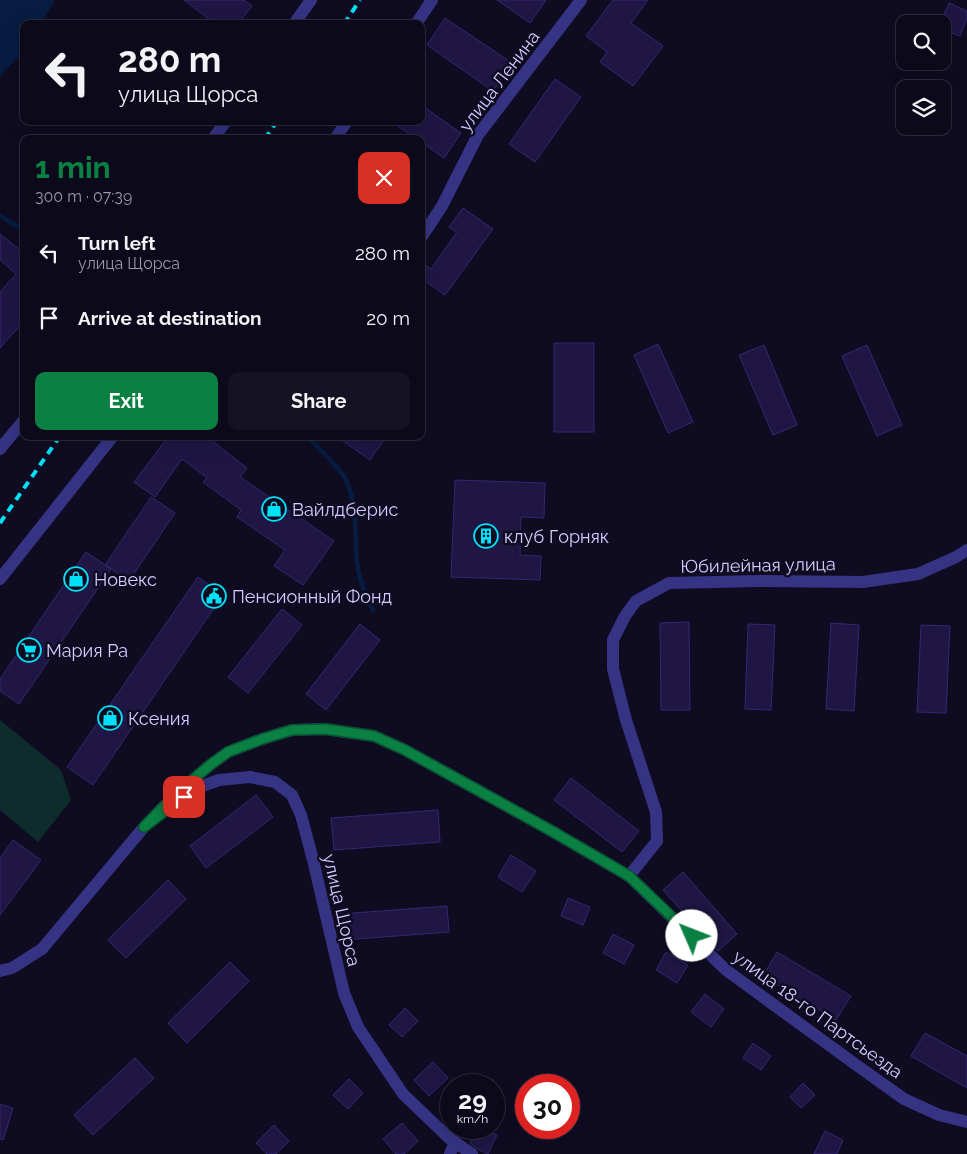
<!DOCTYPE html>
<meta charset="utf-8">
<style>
body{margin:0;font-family:Raleway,sans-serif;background:#141223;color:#f1f3f6;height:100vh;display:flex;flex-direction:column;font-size:19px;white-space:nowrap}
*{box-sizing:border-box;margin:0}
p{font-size:16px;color:#9a9aa2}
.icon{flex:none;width:28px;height:28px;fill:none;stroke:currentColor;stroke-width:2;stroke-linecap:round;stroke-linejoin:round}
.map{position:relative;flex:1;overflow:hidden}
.panel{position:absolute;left:20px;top:135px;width:405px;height:305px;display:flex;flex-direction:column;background:#0b091a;border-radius:10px;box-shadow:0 5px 20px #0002,0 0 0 1px #2b2a39}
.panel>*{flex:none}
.guide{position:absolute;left:20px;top:20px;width:405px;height:105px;border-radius:10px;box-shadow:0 5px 20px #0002,0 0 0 1px #2b2a39;background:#0b091a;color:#f1f3f6;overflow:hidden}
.controls{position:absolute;left:896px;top:15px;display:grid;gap:10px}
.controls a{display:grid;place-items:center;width:55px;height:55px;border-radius:10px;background:#0b091a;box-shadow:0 5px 20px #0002,0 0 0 1px #2b2a39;font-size:25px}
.speed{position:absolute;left:440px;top:1074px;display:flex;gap:10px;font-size:25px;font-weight:700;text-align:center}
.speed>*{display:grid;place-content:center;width:65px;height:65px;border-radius:50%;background:#0b091a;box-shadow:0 5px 20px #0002,0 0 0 1px #2b2a39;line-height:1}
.speed small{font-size:12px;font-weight:400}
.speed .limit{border:8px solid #d22;background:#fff;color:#111}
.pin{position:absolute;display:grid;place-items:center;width:42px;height:42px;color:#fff;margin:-21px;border-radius:10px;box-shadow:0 2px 8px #0006}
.me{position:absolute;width:55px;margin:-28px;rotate:314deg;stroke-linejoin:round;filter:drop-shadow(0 0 4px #0008)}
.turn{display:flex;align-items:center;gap:18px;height:105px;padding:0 15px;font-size:22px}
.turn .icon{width:65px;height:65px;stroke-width:2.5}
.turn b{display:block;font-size:35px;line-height:42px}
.round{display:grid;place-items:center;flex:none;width:52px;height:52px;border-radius:10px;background:#141223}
.head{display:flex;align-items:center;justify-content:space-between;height:85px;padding:0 15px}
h1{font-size:30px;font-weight:700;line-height:38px;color:#0b8043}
.primary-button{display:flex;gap:10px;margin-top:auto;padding:10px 15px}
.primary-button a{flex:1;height:58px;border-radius:10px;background:#0b8043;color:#fff;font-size:20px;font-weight:700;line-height:58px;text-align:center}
.primary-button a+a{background:#141223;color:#f1f3f6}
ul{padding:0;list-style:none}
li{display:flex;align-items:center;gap:15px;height:65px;padding:0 15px}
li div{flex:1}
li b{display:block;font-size:19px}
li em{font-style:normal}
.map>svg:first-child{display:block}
</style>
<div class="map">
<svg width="967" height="1154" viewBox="0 0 967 1154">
<rect width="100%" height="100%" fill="#0f0c22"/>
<!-- green -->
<path fill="#0e2c2b" d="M0 720 61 770 71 800 38 842 0 810Z"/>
<!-- water -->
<path fill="#061c41" d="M0 0H55L41 24H24V51L0 76Z"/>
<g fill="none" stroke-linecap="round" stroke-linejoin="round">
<!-- stream -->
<path stroke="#061c41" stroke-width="4.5" d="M0 216 24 230
M307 436C317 447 342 469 347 482 357 507 355 537 357 563 359 580 366 595 373 610"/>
</g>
<!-- building -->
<path fill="#1f1644" stroke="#352772" d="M184 0H244L252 6 238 24H215Z
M497 0H546L530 23Z
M613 0H648L631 23 663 46 633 86 600 62 607 52 586 36Z
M949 3 967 11V18L960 36 942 29V19Z
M445 18 512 63 493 91 427 45Z
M555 79 581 97 535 162 509 144Z
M421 105 461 133 444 158 421 142V139H416L391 121H421Z
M463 208 493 229 445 295 421 278V262L431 269 457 232 449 227Z
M0 234 24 253V321L0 348V292L16 274 0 260Z
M554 343H594V432H554Z
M658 344 693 422 668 433 634 355Z
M764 345 797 425 773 435 739 355Z
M867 345 902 425 877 436 842 356Z
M169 436H206L247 468 240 477 334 541 303 585 274 566 285 550 237 517 241 510 203 482 207 478 182 459 155 497 134 482Z
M336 436H387L370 460Z
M455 480 545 483 544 518 521 517 520 555 541 556 540 580 451 577Z
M151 497 175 513 129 581 105 565Z
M86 552 111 569 19 704 0 691V679Z
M198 577 223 595 93 785 67 767Z
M282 609 302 625 248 693 228 677Z
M689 622 690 710H661L660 623Z
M831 623 859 625 854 711 826 709Z
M360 624 380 640 326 710 306 694Z
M748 624 775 625 771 710 745 709Z
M921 625 950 626 946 713 917 712Z
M571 778 639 831 622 852 554 800Z
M256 795 273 817 206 868 190 846Z
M438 810 440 842 334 850 331 818Z
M13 840 41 860 0 915V858Z
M511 855 536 871 522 892 498 877Z
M683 872 737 934 718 951 663 890Z
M168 880 186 899 126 958 108 940Z
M568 898 590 907 583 925 561 916Z
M447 906 449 932 343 940 341 914Z
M613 934 634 945 624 964 603 953Z
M666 952 688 965 677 983 656 970Z
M777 952 851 996 836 1020 763 976Z
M230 962 249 981 187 1043 168 1023Z
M705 994 724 1009 711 1027 691 1012Z
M405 1008 418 1021 402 1037 389 1025Z
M925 1033 967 1056V1088L911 1056Z
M753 1043 771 1056 761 1070 743 1058Z
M135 1058 154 1078 93 1135 74 1115Z
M433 1062 448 1078 429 1096 414 1080Z
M349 1079 363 1093 348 1109 333 1095Z
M803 1083 815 1095 801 1108 790 1097Z
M0 1104 13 1108 3 1140 0 1139Z
M402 1123 418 1141 404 1154H396L383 1139Z
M274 1125 289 1141 276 1154H267L256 1143Z
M477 1128H481L497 1135 488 1154 479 1150 470 1143Z
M825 1131 843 1140 837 1154H814Z"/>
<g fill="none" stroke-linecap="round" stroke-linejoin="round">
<!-- minor -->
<path stroke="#363384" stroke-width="12" d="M416 24 432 0
M335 139 347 121
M421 238 442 206 478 135 581 0
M0 579 113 436
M162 813 197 788 219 780 250 777 275 782 292 795 301 815 313 860 344 993 358 1027 403 1094 449 1138 472 1154
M629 876 726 970 855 1064 904 1099 939 1115 967 1122
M450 1154 455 1142"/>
<!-- tertiary -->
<path stroke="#363384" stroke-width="12" d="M294 24 311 0
M213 139 226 121
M0 449 24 420
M0 971 12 968 42 949 144 827 176 794 210 765 228 752 262 739 292 730 325 729 374 736 405 750 550 830 629 876 657 841 656 812 626 720 613 669V640L625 616 636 601 669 583 759 581 863 582 918 574 956 557 967 550"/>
<!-- rail -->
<path stroke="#00e1f8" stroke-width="4" stroke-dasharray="8 6" stroke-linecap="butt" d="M344 24 360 0
M265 139 277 121
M0 523 60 436"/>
</g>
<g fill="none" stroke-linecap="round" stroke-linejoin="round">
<!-- route casing -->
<g stroke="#07532c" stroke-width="12">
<path id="route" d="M184 797 144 827 176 794 210 765 228 752 262 739 292 730 325 729 374 736 405 750 550 830 629 876 692 936"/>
</g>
<!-- route -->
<use href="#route" stroke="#0b8043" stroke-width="9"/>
</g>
<!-- icons -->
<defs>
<g id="shop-ring" transform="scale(1.25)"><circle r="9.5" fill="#0f0c22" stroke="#00e1f8" stroke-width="1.5"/><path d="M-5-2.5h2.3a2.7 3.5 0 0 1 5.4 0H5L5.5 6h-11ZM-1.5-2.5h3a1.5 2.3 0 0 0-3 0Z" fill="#00e1f8"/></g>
<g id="building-ring" transform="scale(1.25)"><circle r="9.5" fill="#0f0c22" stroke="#00e1f8" stroke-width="1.5"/><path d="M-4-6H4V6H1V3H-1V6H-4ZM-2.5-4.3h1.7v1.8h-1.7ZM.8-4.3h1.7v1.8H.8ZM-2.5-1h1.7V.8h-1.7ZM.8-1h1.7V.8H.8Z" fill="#00e1f8"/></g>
<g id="civic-ring" transform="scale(1.25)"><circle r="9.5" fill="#0f0c22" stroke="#00e1f8" stroke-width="1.5"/><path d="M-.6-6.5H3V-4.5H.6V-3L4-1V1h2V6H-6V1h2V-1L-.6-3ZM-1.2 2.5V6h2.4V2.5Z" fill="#00e1f8"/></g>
<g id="supermarket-ring" transform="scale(1.25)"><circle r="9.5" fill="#0f0c22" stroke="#00e1f8" stroke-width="1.5"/><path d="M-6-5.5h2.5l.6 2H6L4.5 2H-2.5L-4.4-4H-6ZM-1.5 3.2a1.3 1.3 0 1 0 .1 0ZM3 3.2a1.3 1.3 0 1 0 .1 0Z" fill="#00e1f8"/></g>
</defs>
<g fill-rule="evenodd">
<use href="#shop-ring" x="274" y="509"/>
<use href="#building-ring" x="486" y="536"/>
<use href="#shop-ring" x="76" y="579"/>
<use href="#civic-ring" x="214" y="596"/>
<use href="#supermarket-ring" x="29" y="650"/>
<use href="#shop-ring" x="110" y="718"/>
</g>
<g text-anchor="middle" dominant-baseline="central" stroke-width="5" stroke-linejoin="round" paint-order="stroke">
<!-- street labels -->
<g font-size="18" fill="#d2cdff" stroke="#0f0c22">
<text transform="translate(499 81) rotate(-53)">улица Ленина</text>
<text transform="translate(758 565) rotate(-1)">Юбилейная улица</text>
<text transform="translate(342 910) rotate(77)">улица Щорса</text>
<text transform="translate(818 1014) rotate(36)">улица 18-го Партсьезда</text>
</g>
<!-- poi labels -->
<g font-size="18" fill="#d2cdff" stroke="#0f0c22" text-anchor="start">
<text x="292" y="509">Вайлдберис</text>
<text x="504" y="536">клуб Горняк</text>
<text x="94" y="579">Новекс</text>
<text x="232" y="596">Пенсионный Фонд</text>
<text x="46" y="650">Мария Ра</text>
<text x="128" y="718">Ксения</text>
</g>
</g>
</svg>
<div class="controls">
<a><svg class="icon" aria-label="search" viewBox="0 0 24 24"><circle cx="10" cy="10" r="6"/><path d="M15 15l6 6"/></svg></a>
<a><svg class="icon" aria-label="layers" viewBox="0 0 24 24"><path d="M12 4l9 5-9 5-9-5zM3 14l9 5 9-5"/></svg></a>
</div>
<div class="speed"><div>29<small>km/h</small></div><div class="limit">30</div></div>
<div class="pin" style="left:184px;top:797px;background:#d93025"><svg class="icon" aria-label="arrive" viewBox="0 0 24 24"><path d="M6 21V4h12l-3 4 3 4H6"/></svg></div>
<svg class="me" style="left:692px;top:936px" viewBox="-20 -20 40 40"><circle r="19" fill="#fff"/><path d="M0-13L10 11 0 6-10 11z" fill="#0b8043"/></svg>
<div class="guide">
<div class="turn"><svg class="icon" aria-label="left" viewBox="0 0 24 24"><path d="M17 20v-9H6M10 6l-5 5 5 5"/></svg><div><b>280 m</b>улица Щорса</div></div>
</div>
<section class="panel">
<div class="head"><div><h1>1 min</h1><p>300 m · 07:39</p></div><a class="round" style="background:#d93025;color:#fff"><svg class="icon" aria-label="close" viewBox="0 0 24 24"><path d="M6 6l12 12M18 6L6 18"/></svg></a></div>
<ul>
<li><svg class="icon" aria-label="left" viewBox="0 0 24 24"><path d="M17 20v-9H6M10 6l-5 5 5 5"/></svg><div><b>Turn left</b><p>улица Щорса</p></div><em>280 m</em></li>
<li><svg class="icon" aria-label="arrive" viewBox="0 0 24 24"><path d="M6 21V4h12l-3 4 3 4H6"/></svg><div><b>Arrive at destination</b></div><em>20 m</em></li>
</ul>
<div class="primary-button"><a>Exit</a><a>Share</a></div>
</section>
</div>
